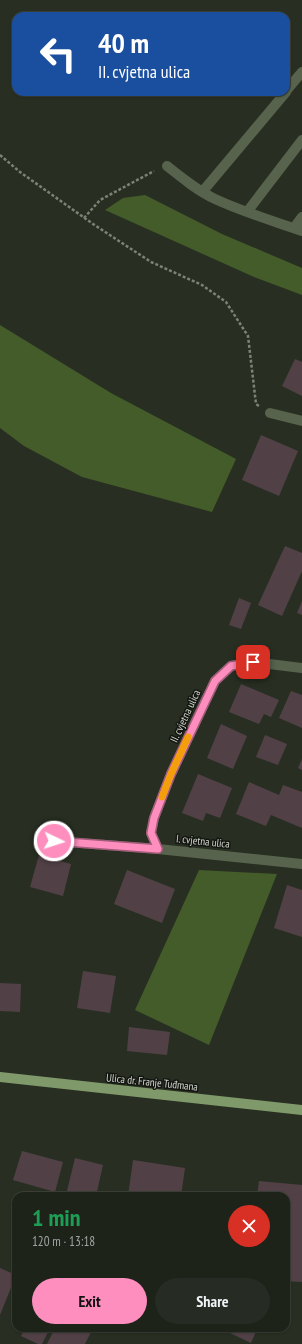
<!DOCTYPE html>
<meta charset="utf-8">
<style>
body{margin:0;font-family:"PT Sans Narrow",sans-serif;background:#262b23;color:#f1f3f6;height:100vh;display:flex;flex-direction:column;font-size:15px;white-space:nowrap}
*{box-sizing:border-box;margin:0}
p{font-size:13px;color:#a1a4a2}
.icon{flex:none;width:22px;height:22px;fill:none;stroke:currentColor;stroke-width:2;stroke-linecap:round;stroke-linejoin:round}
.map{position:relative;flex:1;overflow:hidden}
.details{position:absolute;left:12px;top:1192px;width:278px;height:140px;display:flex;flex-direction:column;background:#1e231a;border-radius:12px;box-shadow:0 1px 3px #0004,0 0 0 1px #3c4039}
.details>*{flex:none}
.hud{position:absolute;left:12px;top:12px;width:278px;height:84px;border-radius:12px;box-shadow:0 1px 3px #0004,0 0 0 1px #3c4039;background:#1a4fa0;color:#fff;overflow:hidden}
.pin{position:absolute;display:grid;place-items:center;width:34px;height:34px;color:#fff;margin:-17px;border-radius:8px;box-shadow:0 2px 6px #0006}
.me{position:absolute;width:44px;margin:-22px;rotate:94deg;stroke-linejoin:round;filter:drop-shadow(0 0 3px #0008)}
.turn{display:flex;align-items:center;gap:14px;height:84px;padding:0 20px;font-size:18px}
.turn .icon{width:52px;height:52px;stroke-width:2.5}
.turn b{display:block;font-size:28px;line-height:34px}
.round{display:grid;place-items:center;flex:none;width:42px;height:42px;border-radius:21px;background:#262b23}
.head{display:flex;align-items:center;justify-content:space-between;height:68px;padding:0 20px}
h1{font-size:24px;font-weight:700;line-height:30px;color:#1e9e55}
.action{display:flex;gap:8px;margin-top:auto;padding:8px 20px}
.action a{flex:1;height:46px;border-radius:24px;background:#fe8ebe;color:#111;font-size:16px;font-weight:700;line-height:46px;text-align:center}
.action a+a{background:#262b23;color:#f1f3f6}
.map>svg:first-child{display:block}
</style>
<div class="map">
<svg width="302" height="1344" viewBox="0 0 302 1344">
<rect width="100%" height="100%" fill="#282f22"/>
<!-- green -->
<path fill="#435c2a" d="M145 195 222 234 302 268V295L254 277 105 210 123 198Z
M0 325 111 393 236 459 212 512 82 477 24 446 0 428Z
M199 870 277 874 209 1045 135 1010Z"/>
<!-- building -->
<path fill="#514147" d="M295 359 302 362V396L282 386Z
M261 435 298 451 279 496 242 480Z
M285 546 302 553V571L282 616 258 605Z
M239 598 251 603 241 629 229 625Z
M302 601V615L297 613Z
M241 684 279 700 271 717 264 714 259 724 229 712Z
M291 691 302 695V728L279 718Z
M221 724 247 736 233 769 207 758Z
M265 735 287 744 278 765 256 757Z
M302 759V770L298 768Z
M198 774 232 788 220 818 206 813 203 821 182 813Z
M249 782 279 795 283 785 302 792V828L271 815 266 826 236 814Z
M39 855 71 864 63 896 30 887Z
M127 870 175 889 162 923 114 904Z
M287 885 302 890V937L274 928Z
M83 971 116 976 110 1013 77 1008Z
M0 983 21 984 20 1012 0 1011Z
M129 1027 170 1032 167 1055 127 1051Z
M22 1151 63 1162 55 1192 13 1180Z
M75 1158 103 1165 96 1196H88L67 1191Z
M133 1160 185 1168 181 1196H128Z
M259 1181 302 1185V1282L286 1281V1196H257Z
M0 1268 16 1275 0 1315Z
M25 1328H50L42 1344H38L21 1336Z
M55 1328H93L85 1344H47Z
M231 1328H255L257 1329 251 1343 228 1332Z"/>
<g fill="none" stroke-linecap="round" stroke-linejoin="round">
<!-- path -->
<path stroke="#7c8277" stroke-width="2.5" stroke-dasharray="3 2" stroke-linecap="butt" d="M0 155 20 172 93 224 151 262 202 285 226 302 248 336 256 404 259 406
M84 218 100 200 154 171"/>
<!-- minor -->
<path stroke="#57634c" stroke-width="10" d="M286 91 302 72
M167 166C182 178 198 191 215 199 243 212 273 221 302 231
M203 191 286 92
M247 212 302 140
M294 228 302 217
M270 413 302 421
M54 841 158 849 302 864
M158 849 151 833 154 818 171 774 215 681 231 666 253 662 302 668"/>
<!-- major -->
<path stroke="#80996a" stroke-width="10" d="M0 1077 302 1110"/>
</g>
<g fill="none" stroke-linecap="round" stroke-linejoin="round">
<!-- route casing -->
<g stroke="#a55c7c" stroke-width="10">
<path id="route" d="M54 841 158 849 151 833 154 818 171 774 215 681 231 666 253 662"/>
</g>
<!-- route -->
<use href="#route" stroke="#fe8ebe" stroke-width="7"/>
<!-- slow -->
<path stroke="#f59e0b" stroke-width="7" d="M162 797 171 774 188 737"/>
</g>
<g text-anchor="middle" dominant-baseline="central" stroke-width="3" stroke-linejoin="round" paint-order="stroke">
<!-- street labels -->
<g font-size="11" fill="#d2d6ce" stroke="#131610">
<text transform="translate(185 716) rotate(-65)">II. cvjetna ulica</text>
<text transform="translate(203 841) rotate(6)">I. cvjetna ulica</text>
<text transform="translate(152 1082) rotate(6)">Ulica dr. Franje Tuđmana</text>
</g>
</g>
</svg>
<div class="pin" style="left:253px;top:662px;background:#d93025"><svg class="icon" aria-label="arrive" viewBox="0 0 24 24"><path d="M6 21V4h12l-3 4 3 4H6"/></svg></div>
<svg class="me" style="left:54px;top:841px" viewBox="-20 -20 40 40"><circle r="17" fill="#fe8ebe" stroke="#fff" stroke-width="3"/><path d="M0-11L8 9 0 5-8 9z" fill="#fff"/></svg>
<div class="hud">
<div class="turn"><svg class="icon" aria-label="left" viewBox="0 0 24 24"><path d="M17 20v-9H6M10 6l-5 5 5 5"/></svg><div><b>40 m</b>II. cvjetna ulica</div></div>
</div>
<section class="details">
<div class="head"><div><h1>1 min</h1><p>120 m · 13:18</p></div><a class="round" style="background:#d93025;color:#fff"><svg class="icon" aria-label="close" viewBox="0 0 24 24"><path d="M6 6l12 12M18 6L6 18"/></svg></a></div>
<div class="action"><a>Exit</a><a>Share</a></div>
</section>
</div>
